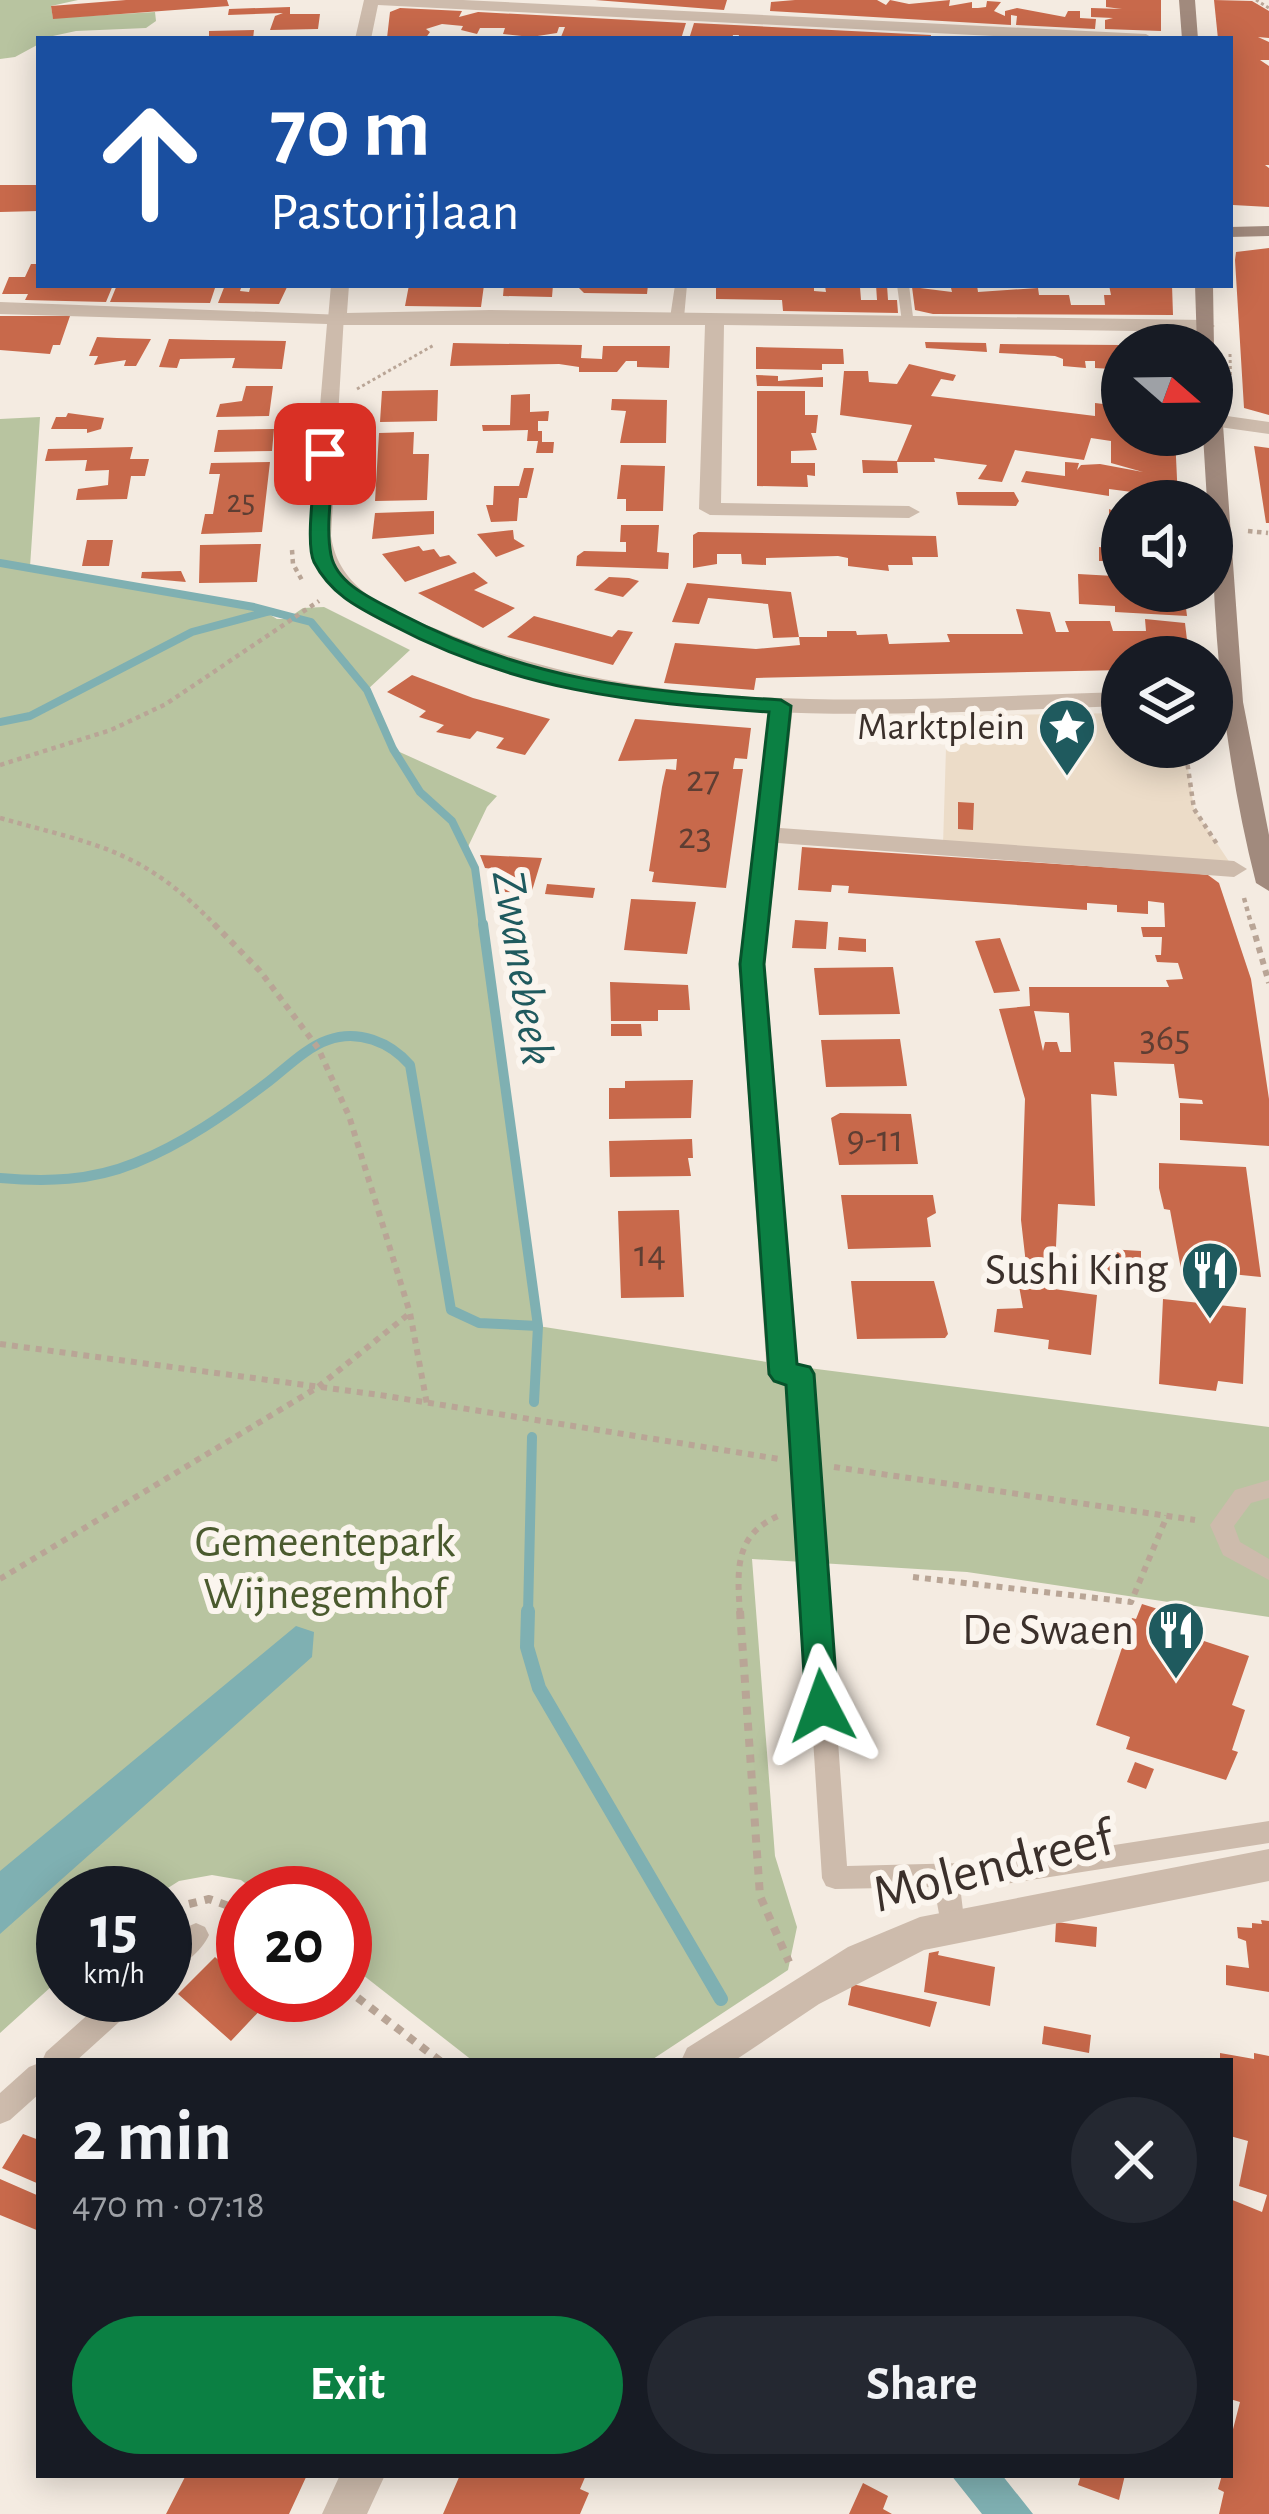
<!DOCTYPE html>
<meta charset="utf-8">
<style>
body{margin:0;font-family:"Alegreya Sans",sans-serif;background:#242831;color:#f1f3f6;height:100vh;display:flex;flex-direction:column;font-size:45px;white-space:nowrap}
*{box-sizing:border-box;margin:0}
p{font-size:39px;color:#9ea1a6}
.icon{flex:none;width:66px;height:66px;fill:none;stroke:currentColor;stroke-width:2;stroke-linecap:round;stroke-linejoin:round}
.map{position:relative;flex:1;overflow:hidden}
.details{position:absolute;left:36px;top:2058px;width:1197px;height:420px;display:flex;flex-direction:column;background:#171b24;border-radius:0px;box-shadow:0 6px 30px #0003}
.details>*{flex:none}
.guide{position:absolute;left:36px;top:36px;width:1197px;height:252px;border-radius:0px;box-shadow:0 6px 30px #0003;background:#1a4fa0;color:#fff;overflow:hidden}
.needle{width:78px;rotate:110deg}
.controls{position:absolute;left:1101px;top:324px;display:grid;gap:24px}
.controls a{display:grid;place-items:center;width:132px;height:132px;border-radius:50%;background:#171b24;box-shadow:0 6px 30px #0003;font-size:60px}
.speed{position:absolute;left:36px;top:1866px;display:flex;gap:24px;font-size:60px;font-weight:700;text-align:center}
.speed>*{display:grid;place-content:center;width:156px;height:156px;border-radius:50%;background:#171b24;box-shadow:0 6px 30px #0003;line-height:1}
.speed small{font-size:30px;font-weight:400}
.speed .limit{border:18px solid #d22;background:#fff;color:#111}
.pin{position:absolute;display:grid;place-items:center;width:102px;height:102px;color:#fff;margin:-51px;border-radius:24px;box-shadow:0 6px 18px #0006}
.me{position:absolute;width:132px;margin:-66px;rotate:356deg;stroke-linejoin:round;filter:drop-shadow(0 0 9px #0008)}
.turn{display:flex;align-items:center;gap:42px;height:252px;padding:0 36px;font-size:54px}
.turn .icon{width:156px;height:156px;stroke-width:2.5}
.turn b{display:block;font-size:84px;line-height:102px}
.round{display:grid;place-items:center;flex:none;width:126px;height:126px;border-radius:63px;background:#242831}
.summary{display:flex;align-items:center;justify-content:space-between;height:204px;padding:0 36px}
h1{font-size:72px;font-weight:600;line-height:90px}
.button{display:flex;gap:24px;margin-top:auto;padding:24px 36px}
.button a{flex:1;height:138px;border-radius:72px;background:#0b8043;color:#fff;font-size:48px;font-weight:600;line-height:138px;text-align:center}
.button a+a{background:#242831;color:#f1f3f6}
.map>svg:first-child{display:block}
</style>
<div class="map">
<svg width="1269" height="2514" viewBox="0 0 1269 2514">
<rect width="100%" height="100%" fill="#f4ebe1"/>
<!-- green -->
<path fill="#b8c4a0" d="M0 0H78L51 6 53 18 155 12 156 21 146 28 76 31 39 39V44L15 57 0 59Z
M40 417 30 567 253 605 277 619H287L303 608 324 607 410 650 367 690 393 749 497 796 487 807 466 851 475 868 538 1326 793 1366 1269 1427V1617L967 1572 752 1559 775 1856 797 1927 788 1970 650 2061H473L345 1961V1893H258L241 1880 212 1875 179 1881 160 1893H63V1976L0 2033V419Z"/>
<!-- plaza -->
<path fill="#ecdcc8" d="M1122 713V747H1185L1194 809 1234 869 943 845 947 716Z"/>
<!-- water -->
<path fill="#7fb0b2" d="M296 1626 314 1632 312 1657 0 1934V1871Z
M951 2475H1002L1033 2514H982Z"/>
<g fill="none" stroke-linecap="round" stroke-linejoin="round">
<!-- stream-far2 -->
<path stroke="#7fb0b2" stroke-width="8" d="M0 563 254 607 311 622 367 690 393 749 420 792 452 821 475 868 483 927
M0 722 30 716 192 632 267 612"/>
<!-- stream-far1 -->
<path stroke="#7fb0b2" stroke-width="10" d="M483 924 538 1326 534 1402
M0 1178C47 1182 91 1181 135 1163 183 1144 227 1113 268 1082 286 1068 307 1047 328 1040 358 1029 390 1042 410 1065L451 1310 479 1323 538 1326
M528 1614 532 1437"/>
<!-- stream -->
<path stroke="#7fb0b2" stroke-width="14" d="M528 1611 527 1647 539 1688 721 1999"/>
</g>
<!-- building -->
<path fill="#c8694b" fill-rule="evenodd" d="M126 0H227L229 6 53 19 51 6Z
M595 0H727L724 10Z
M795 0H877L886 5 890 0 909 4 950 0 949 6 972 2V8H978L986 7 987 1 1001 2 994 11 1005 16V11L1017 8 1065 17 1068 11H1080V18L1096 19 1095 29 1016 25 1017 16 1011 15V25L770 11 771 2Z
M1106 0H1161V31L1105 29V20L1113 18 1091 17V8L1122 9 1106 7Z
M1214 0 1252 1 1269 11V38L1258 37 1269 42V60H1260L1269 66V165H1265L1269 168V207L1233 205 1230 39H1218Z
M290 7V14H320L318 29 270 30 275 16 283 13 228 15 229 9Z
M400 8 462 11 459 17 478 12 686 23 681 39 561 37 565 27H559L557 33 531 37 503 34 505 28H480L477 34 461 30 463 26 442 24 426 29 430 32 425 39 387 38 390 12Z
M694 23 931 35V39H738L739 35H733L732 39H689Z
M254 30 253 39 209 37V31Z
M0 185H39V211L0 212Z
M1269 248V415L1244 408 1235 260 1236 252Z
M31 264H39V285H113L106 302 25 300 28 294H2L9 277H25Z
M117 285 175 287 216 285 210 303 110 302Z
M225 285H242L240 291 249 292 251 285H288L279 304 218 303Z
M409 285H484L481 307 405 306Z
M504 285H553L552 297 503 296Z
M576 285H648L647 294 584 293Z
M716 285H814V291L826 292 825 286 845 285 860 287 861 300H877L876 285H887L888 300H897L898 313 783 311 782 300 716 299Z
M977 285 978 292 1038 288 1039 295H1069L1071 305H1105L1104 295H1111L1109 285H1172L1173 315 933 314 915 310 912 287 952 292 951 288Z
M0 316H70L60 345H53L50 354 0 350Z
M97 337 117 338 151 339 136 366H124L126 360 94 365 98 356H89Z
M169 339 211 340 286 341 282 369 232 368 235 358 180 359 177 368 159 367Z
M925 342 986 343 987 352 926 348Z
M453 343 582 345 581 358 602 359 603 346H670L669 368 637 367V361H626L617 372H579V367L559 364 450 366Z
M1000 344 1122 345V435H1175L1178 501H1135L1132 492 1109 489V496L1021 482 1026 471 1065 476V462L1079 463 1077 470 1081 465 1100 464 1143 472 1111 463V441L1091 438 1084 460 1015 450 1002 482 978 479 987 465 934 458 935 462H897L898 473H863L862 460 897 461 912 425 840 415 844 371H868L869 382 897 384 909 364 956 375 953 381 941 379 931 396 1095 416V403L1120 406 1112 369 1095 368V361H1085L1086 368 1063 366V359L1055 356 999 353Z
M756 347 843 349 844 364H822V370L756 369Z
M756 375 778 376V381L823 377V387L757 386Z
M246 386H273L269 416 216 417 220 404 242 401Z
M438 390 437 421 380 422 382 391Z
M757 391H805V415H818L816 433H811L817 450 791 451V463H815V476L807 475 808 487 757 486Z
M530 394V412L549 411 548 421H538V431H542V442H554L553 453H536L538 441H527L528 430 483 431 482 425H510L511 395Z
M612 399 667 400 666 443H620L626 411 611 410Z
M68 413 104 418 101 429 87 433V429H51L56 417H66Z
M274 429 272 451 214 452 218 430Z
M414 432 413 454H429L427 500 375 501 379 433Z
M1254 446 1269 448V523H1266Z
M133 447 130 459H149L145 476H131L127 499 76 500 78 489 108 485 109 470 85 471 87 460 45 461 48 449Z
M270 462 262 532 201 534 205 514H213L220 474H209L211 463Z
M621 465 665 466 663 511H626V499H617Z
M524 468H534L527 498H519L517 521 491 522 486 505H493L494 486H519Z
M956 492H1014L1019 501 1016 506 958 505Z
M1109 509 1122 515V591H1150L1151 598 1185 600 1187 616 1115 612V606L1079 604 1078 574 1114 576 1111 561H1099V547L1109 548Z
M434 511V534L372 539 375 513Z
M621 525H659L657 552 669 553 668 569 576 566 577 556 584 551 626 552V542H620Z
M513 530 514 539 525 546 496 557 477 534Z
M698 532 936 536 938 557H912L913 565H888L889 571 848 566V558L838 556 766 558V565L742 564 741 554H717V564L693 568V535Z
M87 540H113L109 566H82Z
M261 544 257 582 199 583 200 545Z
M419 546 423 551 434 549 440 557 449 555 457 563 405 582 382 554Z
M181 571 186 582 141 578 142 572Z
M474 572 488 583 474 590 515 608 483 628 418 593Z
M609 577 629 578 639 581 623 597 594 590Z
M687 583 791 592 799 637 773 638 768 604 708 598 699 624 672 622Z
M1016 609 1050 612 1056 632H1069L1065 621H1110L1113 631H1146L1145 619 1185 623 1189 657H1122V670L756 678 754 690 664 683 675 643 756 649 800 645 799 637H827V631H856L857 635 887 634 889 644 950 642 947 634H1023Z
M534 616 612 637 618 630 633 632 613 665 507 637Z
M412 675 473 698 550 719 525 755 496 748 504 738 477 731 470 739 436 732 444 725 419 717 426 711 387 692Z
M635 719 751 728 747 759 735 758 734 762 733 769H743L726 888 652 882 654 872 649 871 662 787 666 769 676 770 677 759 618 761Z
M958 802 974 803 973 830 958 829Z
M802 847 1191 873 1208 875 1219 883 1251 979 1269 1099V1146L1180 1140V1103L1203 1104 1202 1100 1179 1098 1174 1064 1114 1062 1117 1096 1091 1094 1095 1206 1058 1204 1054 1289 1097 1295 1091 1355 1048 1349 1049 1340 994 1332 997 1309 1023 1308 1015 1264H1026L1021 1220 1025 1099 999 1009 1030 1006 1029 987H1169L1166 980 1183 979 1178 963 1157 962 1155 955H1161L1162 937H1143L1141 927H1165L1164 903 1148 901V914L1117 912V905L1087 903V910L848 893 849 886 832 885 831 892 798 890ZM1034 1011 1069 1013 1071 1052H1060L1057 1042H1045L1043 1051Z
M480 855 542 858 531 894 493 891 494 869 485 868Z
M547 884 595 888 593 898 545 894Z
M631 899 696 902 687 954 624 950Z
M795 920 828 922 826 949 792 948Z
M839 937 866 939V952L838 950Z
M1000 938 1020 991 994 993 975 941Z
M893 967 900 1014 819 1015 814 968Z
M610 982 688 985 690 1010H658V1021H611Z
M611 1024H641L642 1036H611Z
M900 1039 907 1086 826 1087 821 1040Z
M693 1080 691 1118 609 1119V1088H625V1081Z
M840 1113 911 1114 918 1164 839 1165 831 1118Z
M692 1139 693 1158H688L691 1176 610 1177 609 1141Z
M1159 1163 1246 1167 1261 1277 1181 1269 1170 1210 1164 1209 1159 1188Z
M841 1195H933L936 1213 927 1218 931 1247 848 1249Z
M679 1210 684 1297 621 1298 618 1211Z
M1108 1249 1141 1251V1274L1107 1271Z
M851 1281H934L948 1334 945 1338 857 1339Z
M1163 1299 1246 1308 1243 1384 1218 1381 1216 1391 1159 1384Z
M1142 1604 1177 1615 1171 1630 1249 1656 1232 1705 1245 1710 1232 1750 1238 1752 1226 1780 1126 1749 1130 1737 1096 1725 1132 1618 1136 1619Z
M1135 1762 1154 1769 1146 1789 1127 1782Z
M1261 1920 1269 1921V1992L1226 1985V1965L1249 1968 1246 1941 1238 1938 1237 1927 1252 1928V1923L1262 1924Z
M1056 1922 1097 1927 1096 1947 1055 1942Z
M939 1951 938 1955 995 1967 990 2006 924 1992 929 1953Z
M215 1957 243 1982V1995H258L267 2003 231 2041 178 1994Z
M852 1984 937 2002 930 2027 848 2005Z
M1044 2026 1091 2035 1089 2053 1042 2044Z
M1220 2053 1254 2059V2053L1269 2056V2514H1219L1224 2492 1218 2489 1222 2475H1230V2441L1240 2402 1230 2399V2199L1262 2212 1267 2195 1239 2186 1248 2141 1230 2136V2061H1220Z
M23 2134 39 2140V2184L2 2168Z
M0 2179 39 2196V2231L0 2215Z
M186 2475H307L289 2514H166Z
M460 2475H586L580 2489 589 2493 580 2514H443Z
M1081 2475H1125L1119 2500 1078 2485Z
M863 2483 888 2496 883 2509 892 2514H849Z"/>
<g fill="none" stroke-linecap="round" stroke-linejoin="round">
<!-- path-far3 -->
<path stroke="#b9a596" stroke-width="3" stroke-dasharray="3 3" stroke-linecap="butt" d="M1256 0 1269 8
M1230 354 1231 395
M357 389 434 345"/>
<!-- path-far2 -->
<path stroke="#b9a596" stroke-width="4.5" stroke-dasharray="4.5 4.5" stroke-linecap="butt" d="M1248 531 1268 533
M292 550 293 564 303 582
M1185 747 1194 809 1217 844
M0 765 111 730 166 704 319 601
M0 818C100 846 142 849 217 927
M1244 898 1252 927"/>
<!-- path-far1 -->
<path stroke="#b9a596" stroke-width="6" stroke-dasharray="6 6" stroke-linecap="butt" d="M214 924 260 971 318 1048 349 1116 410 1313 427 1404
M1252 924 1269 983
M0 1344 380 1395 779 1459
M834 1467 1195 1520
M913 1577 1131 1602 1167 1516
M0 1579 318 1387 410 1313
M740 1614C737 1568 734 1533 783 1514"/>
<!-- path -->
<path stroke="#b9a596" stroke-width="8" stroke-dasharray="8 8" stroke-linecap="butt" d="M740 1611 760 1896 789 1962
M189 1904 209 1899 243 1911
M345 1988 440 2061"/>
<!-- service -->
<path fill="#cdbbac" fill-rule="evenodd" d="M675 285H687L684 318 677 322 670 318Z
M897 285H909L914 325 902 322Z
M783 1366 808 1368 812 1381 847 1866 1005 1862 1269 1821V1843L1005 1884 960 1886 965 1927 961 1935 952 1939 943 1935 934 1887 835 1889 826 1886 822 1878 790 1382 775 1380 772 1374 775 1368Z
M1269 1480V1498L1251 1503 1234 1526 1240 1542 1269 1559V1580L1223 1555 1210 1525 1235 1490Z
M196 1923 205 1927 209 1935C202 1951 181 1968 165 1974V1945L187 1927Z
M110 1995H143L139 2004 76 2061H42L46 2052Z
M39 2063V2094L10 2120 0 2124V2093L29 2067Z"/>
<!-- minor -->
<path fill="#cdbbac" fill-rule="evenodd" d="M364 0H463L1146 34 1154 39H1053L378 5 371 39H355Z
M331 285H349L347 313 490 310 1205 320 1215 326 1205 332 724 325 721 503 909 506 920 512 909 518 710 515 699 509 705 325H337L328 319Z
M1213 414 1269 422V434L1212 426Z
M781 699 793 706 780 828 1234 861 1247 869 1234 877 778 843 765 964 799 1374 794 1382H772L767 1374 739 964 769 706Z
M1269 1849V1881L924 1950 819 2004 734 2061H681L687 2048 848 1947 920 1917Z
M340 2475H385L367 2514H322Z"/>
<!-- tertiary -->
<path fill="#cdbbac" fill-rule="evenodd" d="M0 302 344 315 331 536C339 590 388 609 434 628 653 722 890 699 1122 692V706C880 714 644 736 416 637 368 616 317 593 309 536L327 324 0 314Z
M1212 694 1239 697 1243 702 1231 709 1212 708Z"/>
<!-- secondary -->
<path fill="#a18a7d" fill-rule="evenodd" d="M1179 0H1195L1198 39H1182Z
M1269 226V236L1230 237V227Z
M1195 285H1213L1214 349 1197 345Z
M1212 405 1222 411 1243 702 1269 835V891L1256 883C1224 756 1212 632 1212 501H1207L1203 435H1212Z"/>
</g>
<!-- route -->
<path fill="#0b8043" stroke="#07532c" stroke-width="3" d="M325 448 334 454C333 485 325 525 331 555 337 585 375 600 399 613 529 681 636 691 781 700L791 706 764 964 797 1364 810 1367 814 1374 838 1706 834 1716 822 1719 811 1716 806 1706 786 1385 774 1381 769 1374 740 964 769 712C632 703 514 690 390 624 359 608 331 595 314 562 305 544 315 478 316 454Z"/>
<!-- icons -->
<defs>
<g id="sight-pin" transform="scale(3)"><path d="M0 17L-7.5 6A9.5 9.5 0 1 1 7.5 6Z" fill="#1f5a5e" stroke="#fbf5ee"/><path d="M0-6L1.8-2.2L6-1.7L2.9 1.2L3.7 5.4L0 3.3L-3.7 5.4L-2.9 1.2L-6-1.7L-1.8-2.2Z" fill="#fff"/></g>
<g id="restaurant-pin" transform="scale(3)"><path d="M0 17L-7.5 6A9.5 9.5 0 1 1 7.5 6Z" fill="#1f5a5e" stroke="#fbf5ee"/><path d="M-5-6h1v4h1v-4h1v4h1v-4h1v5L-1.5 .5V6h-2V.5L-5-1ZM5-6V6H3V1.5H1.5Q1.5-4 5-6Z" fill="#fff"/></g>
</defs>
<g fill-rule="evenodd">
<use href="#sight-pin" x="1067" y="727"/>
<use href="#restaurant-pin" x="1210" y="1270"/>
<use href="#restaurant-pin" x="1176" y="1630"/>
</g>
<g text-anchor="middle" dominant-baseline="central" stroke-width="12" stroke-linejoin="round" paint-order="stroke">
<!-- far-number labels -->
<g font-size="33" fill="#5e3e33">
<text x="241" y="502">25</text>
</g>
<!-- far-poi labels -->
<g font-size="39" fill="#3b302b" stroke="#fbf5ee" text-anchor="end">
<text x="1025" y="727">Marktplein</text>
</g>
<!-- number labels -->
<g font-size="39" fill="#5e3e33">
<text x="703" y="779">27</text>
<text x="695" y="836">23</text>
<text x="1165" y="1038">365</text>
<text x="875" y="1139">9-11</text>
<text x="650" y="1254">14</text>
</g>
<!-- poi labels -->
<g font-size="45" fill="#3b302b" stroke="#fbf5ee" text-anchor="end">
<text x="1168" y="1270">Sushi King</text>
<text x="1134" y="1630">De Swaen</text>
</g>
<!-- park labels -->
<g font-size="45" fill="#4a5a2e" stroke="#fbf5ee">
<text x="325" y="1542">Gemeentepark<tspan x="325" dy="52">Wijnegemhof</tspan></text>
</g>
<!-- water labels -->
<g font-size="48" font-style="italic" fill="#1f5a5e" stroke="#fbf5ee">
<text transform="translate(522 968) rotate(81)">Zwanebeek</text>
</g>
<!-- near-street labels -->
<g font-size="54" fill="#3b302b" stroke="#fbf5ee">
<text transform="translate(993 1867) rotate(-14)">Molendreef</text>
</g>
</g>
</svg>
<div class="controls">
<a><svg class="needle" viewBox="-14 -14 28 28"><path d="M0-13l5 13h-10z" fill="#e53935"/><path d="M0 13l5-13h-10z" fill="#9ea1a6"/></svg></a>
<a><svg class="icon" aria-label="sound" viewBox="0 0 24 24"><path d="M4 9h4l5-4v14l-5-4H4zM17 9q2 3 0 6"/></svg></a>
<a><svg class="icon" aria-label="layers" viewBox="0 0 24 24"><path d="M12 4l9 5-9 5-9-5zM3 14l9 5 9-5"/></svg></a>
</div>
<div class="speed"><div>15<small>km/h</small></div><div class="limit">20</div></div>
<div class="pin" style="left:325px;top:454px;background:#d93025"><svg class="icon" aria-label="arrive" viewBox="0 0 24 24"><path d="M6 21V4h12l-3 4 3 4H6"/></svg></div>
<svg class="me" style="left:822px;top:1706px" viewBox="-20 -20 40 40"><path d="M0-17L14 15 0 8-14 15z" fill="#0b8043" stroke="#fff" stroke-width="4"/></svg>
<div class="guide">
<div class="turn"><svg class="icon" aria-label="ahead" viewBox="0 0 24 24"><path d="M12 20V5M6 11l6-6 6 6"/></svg><div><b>70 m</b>Pastorijlaan</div></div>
</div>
<section class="details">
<div class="summary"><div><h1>2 min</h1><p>470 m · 07:18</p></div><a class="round"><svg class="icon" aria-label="close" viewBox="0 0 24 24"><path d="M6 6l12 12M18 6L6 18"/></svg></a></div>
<div class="button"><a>Exit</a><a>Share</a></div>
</section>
</div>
